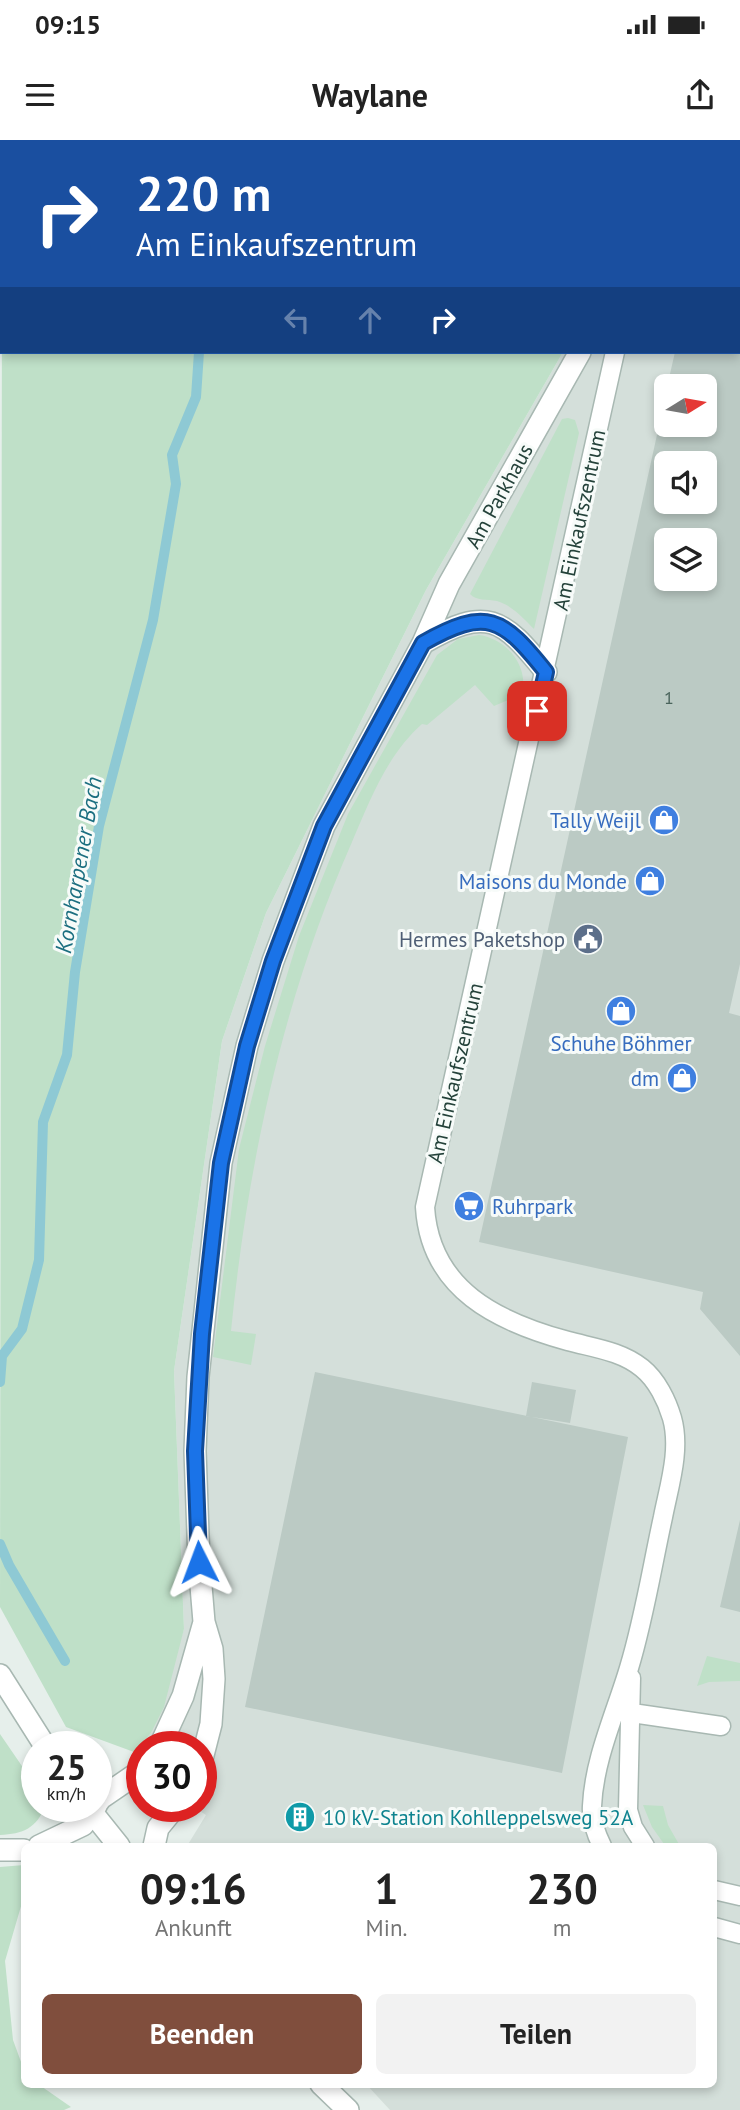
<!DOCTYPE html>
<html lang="de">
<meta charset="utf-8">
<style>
body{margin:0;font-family:"PT Sans",sans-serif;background:#f2f2f2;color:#222;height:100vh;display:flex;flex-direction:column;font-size:26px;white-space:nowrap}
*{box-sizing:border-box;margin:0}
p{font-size:23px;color:#767676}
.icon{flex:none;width:38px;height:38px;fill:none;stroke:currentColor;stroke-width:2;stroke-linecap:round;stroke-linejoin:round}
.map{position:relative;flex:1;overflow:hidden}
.drawer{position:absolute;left:21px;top:1703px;width:696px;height:245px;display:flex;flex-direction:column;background:#fff;border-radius:10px;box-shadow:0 4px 10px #0003}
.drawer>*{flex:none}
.hud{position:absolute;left:0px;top:0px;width:740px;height:214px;box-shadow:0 4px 10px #0003;background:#1a4fa0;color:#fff;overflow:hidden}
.needle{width:46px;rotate:79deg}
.fabs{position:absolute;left:654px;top:234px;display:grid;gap:14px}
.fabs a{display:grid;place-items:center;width:63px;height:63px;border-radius:10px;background:#fff;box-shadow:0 4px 10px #0003;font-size:35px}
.speed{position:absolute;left:21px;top:1591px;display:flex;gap:14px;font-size:35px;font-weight:700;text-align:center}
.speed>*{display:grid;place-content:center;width:91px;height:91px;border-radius:50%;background:#fff;box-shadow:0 4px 10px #0003;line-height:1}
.speed small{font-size:18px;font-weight:400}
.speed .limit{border:10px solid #d22;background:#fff;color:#111}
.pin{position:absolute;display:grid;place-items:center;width:60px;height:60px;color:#fff;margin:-30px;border-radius:14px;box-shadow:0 4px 10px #0006}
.me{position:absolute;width:77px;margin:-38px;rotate:357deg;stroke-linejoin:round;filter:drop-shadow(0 0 5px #0008)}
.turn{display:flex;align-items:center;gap:24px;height:147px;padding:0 21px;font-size:32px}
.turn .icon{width:91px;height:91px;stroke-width:2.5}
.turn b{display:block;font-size:49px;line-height:60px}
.lanes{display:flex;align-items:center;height:66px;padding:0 21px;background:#0003;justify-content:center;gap:35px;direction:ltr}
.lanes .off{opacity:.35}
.eta{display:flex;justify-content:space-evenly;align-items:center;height:119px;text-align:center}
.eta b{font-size:42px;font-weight:600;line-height:49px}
.action{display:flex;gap:14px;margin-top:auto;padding:14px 21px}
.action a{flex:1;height:80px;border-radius:10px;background:#804e3d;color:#fff;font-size:28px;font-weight:600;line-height:80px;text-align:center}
.action a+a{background:#f2f2f2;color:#222}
.status{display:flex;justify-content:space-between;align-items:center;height:49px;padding:0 35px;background:#fff;direction:ltr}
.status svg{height:19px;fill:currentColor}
header{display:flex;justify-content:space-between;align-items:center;height:91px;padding:0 21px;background:#fff;font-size:32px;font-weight:600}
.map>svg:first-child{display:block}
</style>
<div class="status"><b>09:15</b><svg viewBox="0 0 49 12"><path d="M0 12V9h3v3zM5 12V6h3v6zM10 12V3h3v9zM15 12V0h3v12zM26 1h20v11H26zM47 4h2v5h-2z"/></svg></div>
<header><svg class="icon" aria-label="menu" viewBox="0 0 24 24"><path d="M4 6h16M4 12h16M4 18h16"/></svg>Waylane<svg class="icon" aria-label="share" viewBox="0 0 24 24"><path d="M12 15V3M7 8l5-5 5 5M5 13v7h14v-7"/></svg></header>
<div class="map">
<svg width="740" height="1970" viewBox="0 0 740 1970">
<rect width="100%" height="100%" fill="#e6efeb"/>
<!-- built -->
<path fill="#d4dfda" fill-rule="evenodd" d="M637 0H740V1970H390L366 1944H714V1706H187L206 1675 192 1666H201V1606H142V1619L134 1612 151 1593 184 1489 174 1231 222 901 266 773 426 450 563 212H738V2ZM667 247H705V285H667ZM667 324H705V362H667ZM667 401H705V439H667Z"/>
<!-- green -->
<path fill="#bfe0c8" d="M21 0H637L23 2Z
M2 137V212H563L426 450 266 773 222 901 174 1231 184 1489 164 1567 151 1593 134 1612 66 1587 0 1467Z
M568 278 575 280 579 293 534 489C523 478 513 466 497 461 487 459 476 461 470 454L562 279Z
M479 495C507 499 529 526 522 554L494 566 475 545 427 585 422 584C387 615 370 660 352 702 283 858 248 1022 231 1191L256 1194 251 1225 213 1217 239 1009 265 906 299 796 348 674 437 515 458 499Z
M707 1516 740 1523V1541L709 1542 697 1546Z
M0 1594 37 1648V1666H45C37 1688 23 1694 0 1695Z
M643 1665 663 1666 668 1685 680 1706 664 1704 652 1687Z
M24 1725V1756L5 1821 13 1900 24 1930V1944H38L71 1967 64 1970H0V1727Z"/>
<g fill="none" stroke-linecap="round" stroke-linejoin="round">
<!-- stream -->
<path stroke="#8ec9d4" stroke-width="10" d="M228 0 229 2
M0 1242 2 1216 22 1189 39 1120 43 982 67 915 75 832 99 686 153 480 176 344 172 315 196 257 199 212
M0 1404 9 1425 65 1521"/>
</g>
<!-- building -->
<path fill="#bbcac4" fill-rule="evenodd" d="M675 212H740V824L729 873 740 876V1216L700 1169 703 1152 479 1102 666 254 667 285H705V247H667ZM667 324H705V362H667ZM667 401H705V439H667Z
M315 1232 628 1297 562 1633 245 1567Z
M532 1242 576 1250 570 1283 526 1276Z
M740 1380V1472L720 1467Z
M303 1669 304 1684H297L296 1670Z"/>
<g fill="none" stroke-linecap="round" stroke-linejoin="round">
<!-- lane casing -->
<g stroke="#a8b8b2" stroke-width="21">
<path id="lane" d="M9 0 10 2
M738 130H740
M631 1538 628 1670 633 1687 645 1706
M632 1573 721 1586
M602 1706C596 1694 591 1680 592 1666 594 1619 616 1572 629 1528 644 1479 652 1427 663 1377 669 1346 681 1310 672 1278 667 1261 657 1240 642 1228 621 1211 594 1208 568 1201 498 1182 430 1150 425 1067L615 212
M714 1750 740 1756
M714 1787 740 1794"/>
</g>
<!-- street casing -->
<g stroke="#a8b8b2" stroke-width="24">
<path id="street" d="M663 2V0
M423 503C487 466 502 477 546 532
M0 1535 45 1606
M160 1606 183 1556 204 1482
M201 1623 211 1584 214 1539 212 1509 204 1482 199 1422 195 1311 198 1237 221 1023 247 906 273 821 324 686 423 503 449 444 580 212
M96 1665 101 1658 142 1630
M87 1666 119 1706
M39 1706 83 1685 96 1666
M154 1706 158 1688 176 1666
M0 1710H24
M321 1944 348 1970"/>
</g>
<!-- lane -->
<use href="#lane" stroke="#fff" stroke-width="18"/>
<!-- street -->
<use href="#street" stroke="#fff" stroke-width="21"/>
</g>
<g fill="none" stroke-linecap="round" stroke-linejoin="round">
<!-- route casing -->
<g stroke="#114b97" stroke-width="18">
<path id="route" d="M199 1422 195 1311 202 1194 221 1023 247 906 273 821 324 686 423 503C487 467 502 477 546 532L537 571"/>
</g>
<!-- route -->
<use href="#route" stroke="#1a73e8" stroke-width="12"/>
</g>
<!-- icons -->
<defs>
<g id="shop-disc" transform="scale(1.575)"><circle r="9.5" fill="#3f7fe0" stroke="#f7fbf9"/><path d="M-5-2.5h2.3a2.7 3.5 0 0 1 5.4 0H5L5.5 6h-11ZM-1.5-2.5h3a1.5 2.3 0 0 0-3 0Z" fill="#fff"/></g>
<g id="civic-disc" transform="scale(1.575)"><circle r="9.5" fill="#5c6f8a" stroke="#f7fbf9"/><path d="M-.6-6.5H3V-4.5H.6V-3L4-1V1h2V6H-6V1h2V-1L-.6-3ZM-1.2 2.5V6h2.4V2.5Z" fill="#fff"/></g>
<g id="supermarket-disc" transform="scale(1.575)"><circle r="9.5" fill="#3f7fe0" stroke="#f7fbf9"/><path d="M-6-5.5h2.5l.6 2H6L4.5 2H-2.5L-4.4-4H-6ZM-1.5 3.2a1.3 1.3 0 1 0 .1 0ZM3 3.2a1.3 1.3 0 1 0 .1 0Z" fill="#fff"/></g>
<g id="building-disc" transform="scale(1.575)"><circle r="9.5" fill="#0f9aa8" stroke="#f7fbf9"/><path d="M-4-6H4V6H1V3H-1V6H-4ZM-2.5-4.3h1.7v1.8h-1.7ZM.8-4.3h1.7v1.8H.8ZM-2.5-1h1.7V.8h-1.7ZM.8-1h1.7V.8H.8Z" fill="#fff"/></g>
</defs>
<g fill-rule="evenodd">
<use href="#shop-disc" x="664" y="680"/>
<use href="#shop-disc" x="650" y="741"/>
<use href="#civic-disc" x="588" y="799"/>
<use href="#shop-disc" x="621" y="871"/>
<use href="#shop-disc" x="682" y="938"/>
<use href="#supermarket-disc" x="469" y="1066"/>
<use href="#building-disc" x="300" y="1677"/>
</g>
<g text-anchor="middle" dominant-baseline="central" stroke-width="6" stroke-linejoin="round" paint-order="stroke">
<!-- number labels -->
<g font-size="18" fill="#4a645c">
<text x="669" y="557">1</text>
</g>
<!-- street labels -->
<g font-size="21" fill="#24423a" stroke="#f7fbf9">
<text transform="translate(499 356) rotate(-61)">Am Parkhaus</text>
<text transform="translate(579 380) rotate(-78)">Am Einkaufszentrum</text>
<text transform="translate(455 933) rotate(-77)">Am Einkaufszentrum</text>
</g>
<!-- shop labels -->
<g font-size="21" fill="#366cbe" stroke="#f7fbf9" text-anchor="end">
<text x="641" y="680">Tally Weijl</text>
<text x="627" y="741">Maisons du Monde</text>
<text x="621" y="903" text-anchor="middle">Schuhe Böhmer</text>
<text x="659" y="938">dm</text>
<text x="492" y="1066" text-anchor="start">Ruhrpark</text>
</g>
<!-- service labels -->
<g font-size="21" fill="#4e5e75" stroke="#f7fbf9" text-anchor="end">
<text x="565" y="799">Hermes Paketshop</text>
</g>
<!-- culture labels -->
<g font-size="21" fill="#0d838f" stroke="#f7fbf9" text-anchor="start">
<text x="323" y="1677">10 kV-Station Kohlleppelsweg 52A</text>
</g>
<!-- water labels -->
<g font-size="23" font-style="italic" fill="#1c6f80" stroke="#f7fbf9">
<text transform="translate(78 725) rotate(-80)">Kornharpener Bach</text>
</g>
</g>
</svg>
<div class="fabs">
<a><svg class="needle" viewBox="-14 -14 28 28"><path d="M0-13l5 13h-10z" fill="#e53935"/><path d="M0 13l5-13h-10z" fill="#767676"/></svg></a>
<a><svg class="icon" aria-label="sound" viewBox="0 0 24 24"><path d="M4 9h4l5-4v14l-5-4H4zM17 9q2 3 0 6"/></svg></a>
<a><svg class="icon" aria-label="layers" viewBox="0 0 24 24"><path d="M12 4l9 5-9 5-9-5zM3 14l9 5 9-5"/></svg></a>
</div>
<div class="speed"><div>25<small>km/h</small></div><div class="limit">30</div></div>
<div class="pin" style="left:537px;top:571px;background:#d93025"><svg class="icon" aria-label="arrive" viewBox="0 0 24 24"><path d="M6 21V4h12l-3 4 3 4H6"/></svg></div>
<svg class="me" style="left:199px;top:1422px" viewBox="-20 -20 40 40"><path d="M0-17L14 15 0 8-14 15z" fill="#1a73e8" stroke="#fff" stroke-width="4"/></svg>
<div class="hud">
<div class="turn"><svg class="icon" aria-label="right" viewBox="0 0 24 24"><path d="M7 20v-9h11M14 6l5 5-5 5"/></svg><div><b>220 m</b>Am Einkaufszentrum</div></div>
<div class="lanes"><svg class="icon off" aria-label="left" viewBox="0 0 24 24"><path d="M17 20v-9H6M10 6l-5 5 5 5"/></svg><svg class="icon off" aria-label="ahead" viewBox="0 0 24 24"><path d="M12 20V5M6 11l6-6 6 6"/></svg><svg class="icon" aria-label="right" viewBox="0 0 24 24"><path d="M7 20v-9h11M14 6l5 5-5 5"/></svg></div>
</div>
<section class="drawer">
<div class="eta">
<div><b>09:16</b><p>Ankunft</p></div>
<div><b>1</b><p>Min.</p></div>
<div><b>230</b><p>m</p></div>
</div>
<div class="action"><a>Beenden</a><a>Teilen</a></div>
</section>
</div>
